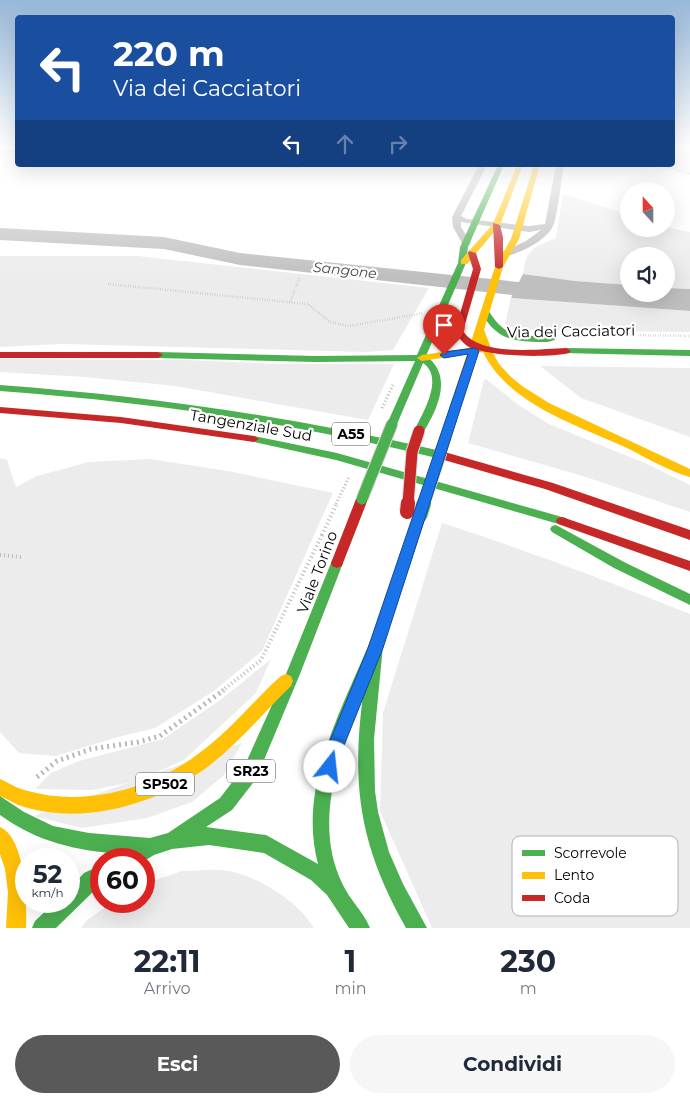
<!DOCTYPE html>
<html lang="it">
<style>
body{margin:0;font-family:Montserrat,sans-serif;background:#f6f6f7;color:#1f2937;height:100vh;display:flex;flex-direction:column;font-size:19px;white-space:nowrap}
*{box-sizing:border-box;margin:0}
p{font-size:16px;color:#747a83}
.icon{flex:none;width:28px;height:28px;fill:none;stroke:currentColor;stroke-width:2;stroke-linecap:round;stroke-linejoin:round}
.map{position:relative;height:928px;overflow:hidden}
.side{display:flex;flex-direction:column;background:#fff;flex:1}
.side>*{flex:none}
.top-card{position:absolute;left:15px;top:15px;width:660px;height:152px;border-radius:5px;box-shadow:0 5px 20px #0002;background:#1a4fa0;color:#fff;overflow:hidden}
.needle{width:32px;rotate:339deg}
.buttons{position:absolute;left:620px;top:182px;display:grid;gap:10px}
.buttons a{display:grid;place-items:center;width:55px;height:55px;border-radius:50%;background:#fff;box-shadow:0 5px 20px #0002;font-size:25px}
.speed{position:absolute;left:15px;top:848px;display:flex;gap:10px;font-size:25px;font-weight:700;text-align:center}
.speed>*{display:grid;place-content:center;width:65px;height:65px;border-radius:50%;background:#fff;box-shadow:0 5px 20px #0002;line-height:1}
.speed small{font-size:12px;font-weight:400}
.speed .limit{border:8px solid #d22;background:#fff;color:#111}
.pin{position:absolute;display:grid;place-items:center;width:42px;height:42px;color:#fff;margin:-51px -21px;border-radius:50% 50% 50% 0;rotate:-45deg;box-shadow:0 0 5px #0007}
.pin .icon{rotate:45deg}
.me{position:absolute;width:55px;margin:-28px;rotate:16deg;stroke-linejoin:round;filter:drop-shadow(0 0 4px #0008)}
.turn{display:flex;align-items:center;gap:18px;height:105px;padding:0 15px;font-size:22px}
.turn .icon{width:65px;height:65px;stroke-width:2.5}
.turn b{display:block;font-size:35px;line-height:42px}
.lanes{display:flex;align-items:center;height:48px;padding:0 15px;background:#0003;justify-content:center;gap:25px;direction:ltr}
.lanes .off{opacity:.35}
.eta{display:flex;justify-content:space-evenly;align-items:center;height:85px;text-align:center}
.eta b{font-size:30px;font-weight:700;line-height:35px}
.action{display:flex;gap:10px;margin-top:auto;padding:10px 15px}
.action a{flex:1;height:58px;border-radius:30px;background:#595959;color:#fff;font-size:20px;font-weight:700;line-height:58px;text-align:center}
.action a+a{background:#f6f6f7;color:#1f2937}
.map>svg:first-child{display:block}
</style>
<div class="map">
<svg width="690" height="928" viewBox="0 0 690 928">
<rect width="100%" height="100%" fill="#fff"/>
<!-- green -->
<path fill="#ececec" d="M673 148H690V175L659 165H672Z
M563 194 629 215V229H666V227L690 232V289L666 288V256H629V285L575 281 523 274C527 247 532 249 556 238Z
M0 256H138L429 288 393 350 365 352 62 344 0 347Z
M511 298 690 311V332L520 330 505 324Z
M0 359 185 360 281 364H394L368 420 175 386 84 377 0 372Z
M540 366 690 368V437L581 398Z
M486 379 517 404 549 424 647 464 690 485V512L586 477 468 443 484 380Z
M0 458 7 460 16 487 37 476 89 462 150 459 228 471 333 493 262 651 214 691 155 728 118 737 56 756 19 753 0 732Z
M442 523C526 550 608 581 690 614V928H432L380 811 383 713Z
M271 659 256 693 184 760 137 781 92 790 35 789 51 773 79 761 163 739 223 698Z
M242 743 224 775 192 802 147 818 82 828 34 816Z
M182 871C197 871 214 868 229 871 259 877 298 901 314 928H81L87 920 114 901H144V884Z"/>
<!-- water -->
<path fill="#bfbfbf" d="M523 274 575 281 629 285V294H666V288L690 289V311L511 298Z"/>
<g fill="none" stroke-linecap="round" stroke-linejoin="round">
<!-- river -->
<path fill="#bfbfbf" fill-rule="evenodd" d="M0 228 164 237 240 253 557 286 565 288 569 293 565 298 557 300 240 265 164 249 0 240Z"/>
<!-- path-far3 -->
<path stroke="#b9b9b9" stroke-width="2" stroke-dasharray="0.5 1" stroke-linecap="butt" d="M672 149 690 154
M659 165 690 174"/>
<!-- path-far2 -->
<path stroke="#b9b9b9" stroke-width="2.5" stroke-dasharray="0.5 2" stroke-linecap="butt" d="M108 284 308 304 330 322 349 326 424 313
M290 302 300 277
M563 334 690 336"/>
<!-- path-far1 -->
<path stroke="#b9b9b9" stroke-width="4" stroke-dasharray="1 3" stroke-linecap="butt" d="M0 555 21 557
M222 691 261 660 322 535"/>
<!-- path -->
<path stroke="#b9b9b9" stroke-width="5" stroke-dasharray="2 4" stroke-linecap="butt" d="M37 777 57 761 91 749 138 742 160 736 224 690"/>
<!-- lane -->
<path fill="#bebebe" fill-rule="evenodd" d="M18 150V152L0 153V151Z"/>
<!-- street -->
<path fill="#bebebe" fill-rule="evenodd" d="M279 165H308C302 169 285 169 279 165Z
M479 165H487L461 216 467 219 529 226 545 224 556 165H564C561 179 558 215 553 226 545 242 521 252 505 257L502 256V252L526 241 541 230 529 232 461 222V227L471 243 469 245H463L453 227 452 217Z"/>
<!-- fast -->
<path fill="#4caf50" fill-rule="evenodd" d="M498 165H504L468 247 466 263 426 356C454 376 437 410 423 433H415L414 431C422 414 445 378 423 363L397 424 392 427 387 424 415 361 316 362 158 358 153 355 158 352 316 356 417 355 458 263 460 247Z
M485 309 488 310C503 334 513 336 541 336 547 336 551 336 556 339 550 343 543 342 537 342 509 341 495 337 481 312Z
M566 348 690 350V356L563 353 561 351Z
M0 385C149 396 295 417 441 451L447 455 441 459C295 423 149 402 0 391Z
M254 436 337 453 562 517 566 518 568 521 566 524 562 525 336 460 250 441 249 439Z
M556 525 624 562 690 594V605L614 568 552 532 550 529 552 526Z
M337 558 342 560 343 563 300 674 256 779 232 810 206 827 266 835 318 864C297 785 343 708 372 637L374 633 379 631 384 633 386 637 383 646 374 739 375 791 378 812 389 852 403 884 427 928H406C360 846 351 788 363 695 339 752 313 823 342 883 349 899 363 911 370 928H349L327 895 311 880 264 853 209 845 172 849 154 855 144 861V859H120L122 854C77 851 37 842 0 815V796L24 812 53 826 89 833 150 838 168 833 220 798 244 767 286 674 331 563 332 560Z
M101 865V884L56 928H32L35 921 56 901H69V889L84 873Z"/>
<!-- slow -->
<path fill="#ffc107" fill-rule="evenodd" d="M517 165H523L500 225 467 264H461V260L493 224Z
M534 165H540L519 239 503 267 484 330 493 353 499 364 510 376 522 386 549 403 690 469V477C668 471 647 458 627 448 577 425 509 405 483 352L477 353 447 452 441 456 435 452 467 354 422 361 417 358 422 355 469 348 495 267 511 239Z
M286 674 291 676 293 681 291 686C264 712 240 742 210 765 162 802 88 825 28 808 18 806 9 800 0 796V779C9 783 18 789 28 791 84 807 152 789 198 754 225 735 247 709 270 686L281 676Z
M0 827C26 838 27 904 26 928H6L8 892 5 869 0 854Z"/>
<!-- jam -->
<path fill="#c62828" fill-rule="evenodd" d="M493 223 500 225 503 237V267L499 269 495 267Z
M469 251 476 253 481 269 463 331C480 357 539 349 566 348L571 351 569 353C548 358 487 357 467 346 462 342 458 337 455 331L473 269 468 253Z
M0 352H158L163 355 158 358H0Z
M0 407 121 417 254 436 259 439 254 442 121 423 0 413Z
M441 451 553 483 690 530V540L545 489 437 458 435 455 437 452Z
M362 495 368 499 343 563 342 566 337 568 332 566 331 563 356 499Z
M420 512 424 513 426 516 386 637 384 641 379 643 374 641 372 637 414 516 416 513Z
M562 517 690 561V571L558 524 556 521 558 518Z"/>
<!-- fast-bridge-far1 casing -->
<g stroke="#dbdbdb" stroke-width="13" stroke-linecap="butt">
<path id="fast-bridge-far1" d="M362 499 392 424
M424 504 441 452"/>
</g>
<!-- fast-bridge casing -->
<g stroke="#dbdbdb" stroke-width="16" stroke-linecap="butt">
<path id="fast-bridge" d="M420 516 424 503"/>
</g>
<!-- jam-bridge-far1 casing -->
<g stroke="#dbdbdb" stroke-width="13" stroke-linecap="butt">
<path id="jam-bridge-far1" d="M408 504 412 452 419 431"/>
</g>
<!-- jam-bridge casing -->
<g stroke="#dbdbdb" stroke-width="16" stroke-linecap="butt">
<path id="jam-bridge" d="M407 512 408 503"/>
</g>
<!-- path-bridge-far1 -->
<path stroke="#b9b9b9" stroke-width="3" stroke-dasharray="1 2.5" stroke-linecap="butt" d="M382 408 393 385
M336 504 349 477"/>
<!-- path-bridge -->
<path stroke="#b9b9b9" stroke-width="4" stroke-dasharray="1 3" stroke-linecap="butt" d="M322 535 337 503"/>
<!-- fast-bridge-far1 -->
<use href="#fast-bridge-far1" stroke="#4caf50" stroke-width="11"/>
<!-- fast-bridge -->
<use href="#fast-bridge" stroke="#4caf50" stroke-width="14"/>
<!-- jam-bridge-far1 -->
<use href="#jam-bridge-far1" stroke="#c62828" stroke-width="11"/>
<!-- jam-bridge -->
<use href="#jam-bridge" stroke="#c62828" stroke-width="14"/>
</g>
<!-- sky -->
<linearGradient id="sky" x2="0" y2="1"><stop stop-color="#97b8d8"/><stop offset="0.53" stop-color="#fff"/><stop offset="1" stop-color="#fff" stop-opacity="0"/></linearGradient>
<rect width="690" height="278" fill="url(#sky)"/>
<!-- route -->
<path fill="#1a73e8" stroke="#114b97" d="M474 348 479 351 383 648 341 753 336 773 330 775 324 773 322 767 325 753 368 648 468 354 444 358 440 355 444 352Z"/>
<g text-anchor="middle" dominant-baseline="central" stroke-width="4.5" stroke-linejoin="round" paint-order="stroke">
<!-- far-water labels -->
<g font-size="14" font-style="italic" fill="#444" stroke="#fff">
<text transform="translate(345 270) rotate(6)">Sangone</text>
</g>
<!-- shield labels -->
<g fill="#fff" stroke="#4c4c4c" stroke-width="1">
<rect x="332" y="422.5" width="38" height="23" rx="4"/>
<rect x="227" y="759.5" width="48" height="23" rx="4"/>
<rect x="136" y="772.5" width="58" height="23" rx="4"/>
</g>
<g font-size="14" font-weight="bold" fill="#000">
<text x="351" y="434">A55</text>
<text x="251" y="771">SR23</text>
<text x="165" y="784">SP502</text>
</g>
<!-- street labels -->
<g font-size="15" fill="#000" stroke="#fff">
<text transform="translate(571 331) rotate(-1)">Via dei Cacciatori</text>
<text transform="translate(251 425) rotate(10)">Tangenziale Sud</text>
<text transform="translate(317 572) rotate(-69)">Viale Torino</text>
</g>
</g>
<!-- legend -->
<rect x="512" y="836" width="166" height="80" rx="8" fill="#fff" stroke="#b2b2b2" stroke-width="1"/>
<rect x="522" y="850" width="23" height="6" fill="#4caf50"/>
<rect x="522" y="872" width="23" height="7" fill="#ffc107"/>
<rect x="522" y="895" width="23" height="6" fill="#c62828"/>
<g font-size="14" fill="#000">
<text x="554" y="858">Scorrevole</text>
<text x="554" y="880">Lento</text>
<text x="554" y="903">Coda</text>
</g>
</svg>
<div class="buttons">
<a><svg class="needle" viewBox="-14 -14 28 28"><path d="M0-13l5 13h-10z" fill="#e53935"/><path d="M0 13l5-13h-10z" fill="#747a83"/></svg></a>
<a><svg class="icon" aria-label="sound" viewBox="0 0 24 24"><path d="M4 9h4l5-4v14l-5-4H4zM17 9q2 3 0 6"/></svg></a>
</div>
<div class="speed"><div>52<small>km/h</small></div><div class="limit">60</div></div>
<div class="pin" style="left:444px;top:355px;background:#d93025"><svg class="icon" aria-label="arrive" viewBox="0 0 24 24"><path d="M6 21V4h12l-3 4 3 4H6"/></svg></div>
<svg class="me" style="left:330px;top:767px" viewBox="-20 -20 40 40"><circle r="19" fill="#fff"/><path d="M0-13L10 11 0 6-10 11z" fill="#1a73e8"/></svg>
<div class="top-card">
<div class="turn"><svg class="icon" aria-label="left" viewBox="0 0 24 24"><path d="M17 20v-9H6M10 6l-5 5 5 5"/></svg><div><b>220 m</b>Via dei Cacciatori</div></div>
<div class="lanes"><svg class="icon" aria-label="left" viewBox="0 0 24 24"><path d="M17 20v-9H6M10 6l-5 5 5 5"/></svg><svg class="icon off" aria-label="ahead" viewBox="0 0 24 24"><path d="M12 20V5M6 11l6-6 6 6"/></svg><svg class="icon off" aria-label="right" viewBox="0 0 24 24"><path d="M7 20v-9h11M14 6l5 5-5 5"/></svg></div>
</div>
</div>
<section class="side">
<div class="eta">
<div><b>22:11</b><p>Arrivo</p></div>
<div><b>1</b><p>min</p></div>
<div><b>230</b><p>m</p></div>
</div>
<div class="action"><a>Esci</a><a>Condividi</a></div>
</section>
